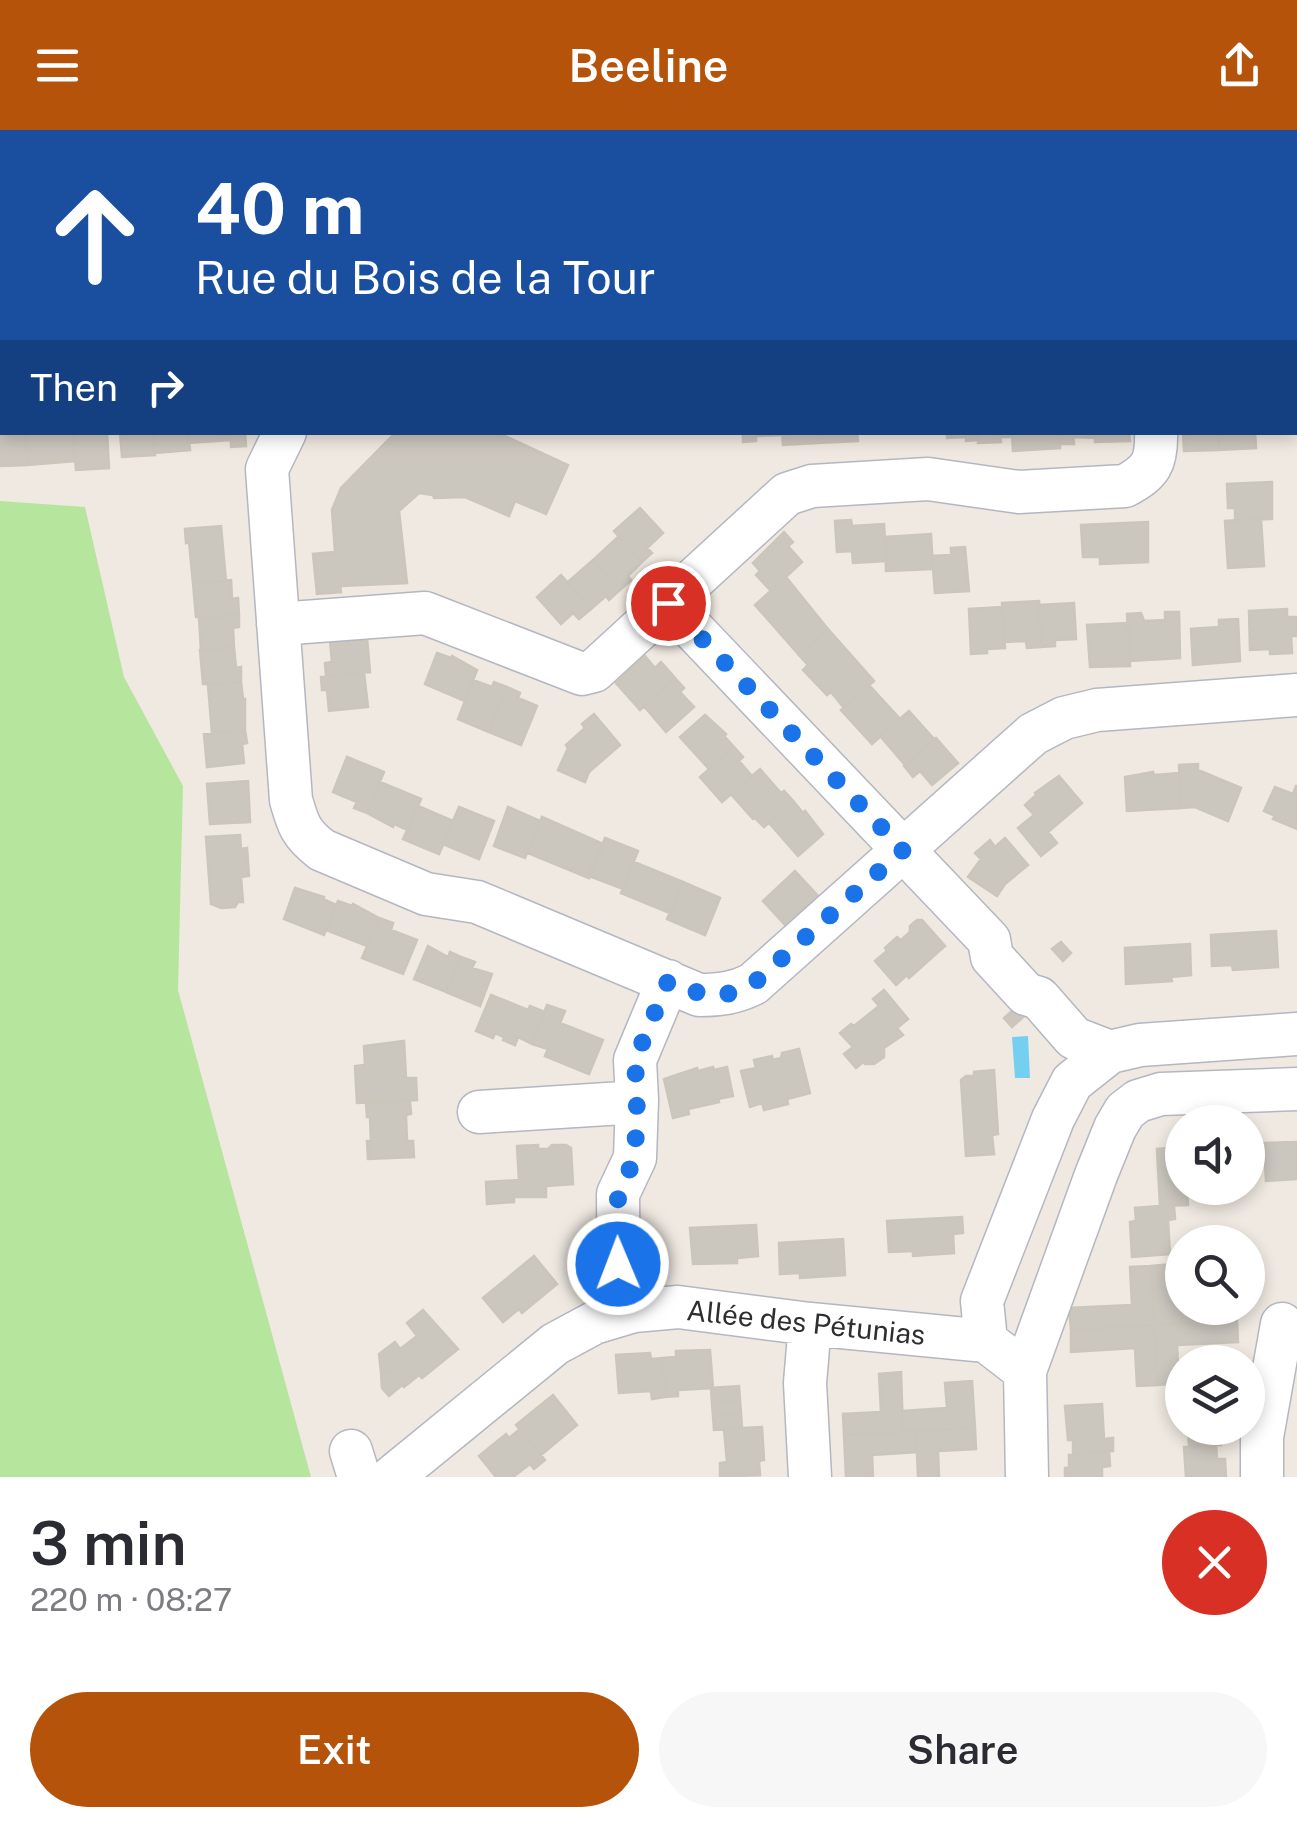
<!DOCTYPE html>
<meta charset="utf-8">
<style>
body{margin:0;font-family:"Public Sans",sans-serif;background:#f7f7f7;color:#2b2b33;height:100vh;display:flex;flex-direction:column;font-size:38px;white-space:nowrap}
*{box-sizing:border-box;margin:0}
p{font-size:32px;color:#7c7c81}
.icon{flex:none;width:55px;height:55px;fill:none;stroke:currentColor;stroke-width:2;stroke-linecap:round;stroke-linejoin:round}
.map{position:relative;height:1347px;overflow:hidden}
.side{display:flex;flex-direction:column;background:#fff;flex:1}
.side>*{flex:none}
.top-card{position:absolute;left:0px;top:0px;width:1298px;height:305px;box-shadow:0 5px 15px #0003;background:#1a4fa0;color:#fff;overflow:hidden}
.tools{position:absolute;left:1165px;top:975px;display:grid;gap:20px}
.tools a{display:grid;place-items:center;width:100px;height:100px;border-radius:50%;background:#fff;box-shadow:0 5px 15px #0003;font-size:50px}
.pin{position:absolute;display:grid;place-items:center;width:85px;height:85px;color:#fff;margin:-42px;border:5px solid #fff;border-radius:50%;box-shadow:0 2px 10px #0007}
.me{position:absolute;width:110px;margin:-55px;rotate:359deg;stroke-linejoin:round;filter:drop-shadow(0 0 8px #0008)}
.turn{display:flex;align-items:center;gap:35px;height:210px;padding:0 30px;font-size:45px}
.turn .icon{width:130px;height:130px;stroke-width:2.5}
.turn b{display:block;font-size:70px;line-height:85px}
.then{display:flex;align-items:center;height:95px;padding:0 30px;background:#0003;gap:20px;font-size:38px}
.round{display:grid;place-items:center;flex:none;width:105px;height:105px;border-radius:52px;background:#f7f7f7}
.head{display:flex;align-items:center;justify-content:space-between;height:170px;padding:0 30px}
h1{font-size:60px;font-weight:600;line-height:75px}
.cta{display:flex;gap:20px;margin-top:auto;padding:20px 30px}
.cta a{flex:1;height:115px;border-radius:60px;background:#b45309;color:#fff;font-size:40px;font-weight:600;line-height:115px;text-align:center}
.cta a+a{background:#f7f7f7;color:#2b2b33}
header{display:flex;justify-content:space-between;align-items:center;height:130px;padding:0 30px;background:#b45309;color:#fff;font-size:45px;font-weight:600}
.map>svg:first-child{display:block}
</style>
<header><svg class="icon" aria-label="menu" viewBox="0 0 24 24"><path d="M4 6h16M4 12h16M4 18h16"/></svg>Beeline<svg class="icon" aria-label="share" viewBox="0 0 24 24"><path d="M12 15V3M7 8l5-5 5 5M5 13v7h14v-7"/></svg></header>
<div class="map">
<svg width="1297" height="1347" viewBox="0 0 1297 1347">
<rect width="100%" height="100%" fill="#efe9e1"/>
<!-- green -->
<path fill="#b6e59e" d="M0 371 85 377 124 547 183 656 178 860 311 1347H0Z"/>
<!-- water -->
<path fill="#75cff0" d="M1028 906 1030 948H1015L1012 907Z"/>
<!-- building -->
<path fill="#cbc7bf" stroke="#cbc5ba" stroke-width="2.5" d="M0 293H2V302H25L28 335 0 336Z
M25 302H73L75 331 28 335Z
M73 302H107L109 338 76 340Z
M120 302H153L155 325 122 327Z
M153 302H188L190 320 155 323Z
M188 302H245L246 316 231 317V310L189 313Z
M396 302H496L568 335 546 384 515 371 509 386 465 367 434 368 433 365 419 363 399 381 407 453 340 456 341 462 317 464 313 424 335 422 332 380 341 358Z
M743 302H782L783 305 756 306V311L743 312Z
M782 302H818V313L783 315Z
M818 302H857L858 311 818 313Z
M947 302H977L978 310 966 311V307L947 308Z
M977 302H1012V307H1000L1001 312 978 313Z
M1012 302H1060V318L1013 321Z
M1060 302H1095V308L1073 307 1074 314H1060Z
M1095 302H1129L1130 311 1095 312Z
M1183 302H1218L1219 320 1184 321Z
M1218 302H1255L1256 318 1219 320Z
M1272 352V389L1235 390V378H1228L1227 354Z
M640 378 663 403 647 418 652 423 642 432 614 401Z
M1261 389 1264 436 1228 438 1225 391Z
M851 390 852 396 884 394 886 431 853 433 852 421 837 422 835 391Z
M1148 392V432L1100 434V427H1083L1081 395Z
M221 396 226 451 193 453 189 412 186 413 185 399Z
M784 402 793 412 788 416 802 432 771 461 756 445 760 441 753 433Z
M931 404 933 439 886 441 885 407Z
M619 406 642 432 628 446 631 450 620 460 593 430Z
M965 417 969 461 935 463 932 426 951 425V418Z
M593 430 620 460 609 470 606 466 591 479 568 452Z
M561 445 591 479 579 489 573 483 561 494 537 467Z
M786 447 828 499 799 525 755 475Z
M231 450 232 469 238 468 239 485 196 487 193 453Z
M1039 471 1041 517 1027 518 1026 511 1004 512 1002 473Z
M1074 473 1076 509 1055 510V516L1041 517 1039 475Z
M1002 477 1005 518 987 519V523L971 524 969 479Z
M1287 479V487H1297V506H1291L1292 523 1270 524V519L1250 520 1249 481Z
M1165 482H1179L1180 528 1130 531 1127 484 1141 483 1144 491 1165 490Z
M239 485V497L233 498 234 517 201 520 199 488Z
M1238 489 1240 531 1193 535 1191 499 1219 497V490Z
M1128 493 1130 536 1090 537 1087 495Z
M828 499 874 551 844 578 831 562 827 565 803 540 808 535 799 525Z
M367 508 370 542 326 546 325 533 332 532 330 511Z
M234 517 236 538 241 537V552L203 554 200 520Z
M437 523 451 528 452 526 477 540 465 571 425 554Z
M645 526 655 538 661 532 675 548 640 580 616 553Z
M364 543 368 577 329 581 327 560H322L321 547Z
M675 548 684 558 680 562 694 577 666 602 644 576Z
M473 550 492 557 494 552 507 557 489 602 458 589Z
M241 552 243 569H245V600L212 603 208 555Z
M869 555 900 589 872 614 841 580Z
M507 557 520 563 518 568 537 576 521 615 489 602Z
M909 581 935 610 905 635 880 606Z
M594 584 620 615 589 642 585 652 558 640 568 618 566 615 585 598 582 594Z
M705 585 726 604 724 606 734 617 709 639 680 607Z
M245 600 247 613 242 614 244 633 207 637 204 604Z
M936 608 958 633 932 655 920 641 913 647 904 636Z
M734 617 743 627 739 631 752 646 722 672 700 647Z
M347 627 384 642 367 683 354 678 357 672 333 662Z
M1198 634V640L1241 658 1228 691 1195 677 1181 678 1179 635Z
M760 639 781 663 784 661 794 672 764 697 755 688 753 689 731 664Z
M1153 642 1154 645 1179 643 1181 678 1127 681 1125 647Z
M1059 646 1082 673 1048 702 1057 713 1041 726 1018 698 1034 685 1025 675 1036 665 1035 663Z
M248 651 250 692 210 694 207 654Z
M380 652 421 669 408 700 394 694 393 697 367 683Z
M1296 656H1297V699L1273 689 1275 686 1264 681 1275 657 1293 664Z
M794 672 803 683 805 681 823 704 798 726 769 693Z
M418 676 453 691 439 724 403 709Z
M459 677 494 691 479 729 443 714Z
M508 677 540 691 525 728 494 716Z
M542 687 603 714 589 748 528 723Z
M240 705 241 719 247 718 249 746 241 747 243 772H238L235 777 221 778 211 774 206 707Z
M605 708 638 721 623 759 589 746Z
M1005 708 1028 735 1005 754 997 766 968 747 981 729 975 723 990 710 995 717Z
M634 732 683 752 670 783 621 763Z
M795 741 819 767 787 797 763 771Z
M683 752 720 768 705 805 667 789Z
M295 758 324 767 323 769 336 775 324 805 284 789Z
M338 771 352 776 353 774 379 788 367 816 326 800Z
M379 788 393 793 391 800 417 810 403 844 362 828Z
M917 790H922L945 816 909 848 907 845 896 855 875 831 887 821 885 818 897 807 901 810 910 802V796Z
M1276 801 1278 837 1233 840 1232 835 1212 836 1211 805Z
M1061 812 1071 823 1063 831 1052 819Z
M1190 814 1191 845 1171 847 1172 851 1126 854 1125 818Z
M428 816 448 827 450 822 461 827 446 862 414 849Z
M461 827 475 832 472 838 492 844 480 876 446 862Z
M884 860 908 889 897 898 903 905 884 918V927L874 934H865L863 932 856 938 844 924 853 917 840 903 851 894 854 896 879 876 873 869Z
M491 865 528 880 530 876 545 882 532 914 518 907 515 915 503 910 504 907 495 903 493 908 476 901Z
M1023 871 1031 880 1012 897 1004 888Z
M547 875 565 881 560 893 603 910 589 944 545 926 548 919 532 914Z
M404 911 406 948H416L417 970 357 973 355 936 365 935 364 916Z
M799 919 810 963 787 969 788 974 764 980 762 973 750 977 741 941 756 938 754 930 772 926 773 930 781 928 782 923Z
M713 937 714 940 727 937 733 966 718 969 719 972 688 979 689 984 673 988 664 949 697 938 698 941Z
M994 940 998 1004 992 1005 994 1024 966 1026 961 950 966 946H974V942Z
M410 971 411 984 406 985 407 1011H413L414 1027 368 1029 367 1011H371L370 987H367L366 973Z
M1297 1012V1049L1266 1051 1264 1013Z
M538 1015V1019H548L552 1015H566L571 1018 573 1054 546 1056V1067H514V1072L487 1074 486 1052 519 1050 517 1016Z
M1182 1017V1058H1187L1188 1075 1160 1076 1157 1019Z
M1160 1076H1174L1175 1089 1168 1090 1170 1124 1132 1127 1130 1092 1136 1091 1135 1078Z
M962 1087 963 1103 953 1104 954 1123 913 1126V1121L889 1122 887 1091Z
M756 1095 758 1126 737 1128V1133L693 1134 690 1098Z
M843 1109 845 1145 800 1148V1143L780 1144 779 1113Z
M534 1126 557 1154 522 1183 519 1179 503 1192 483 1168Z
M1173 1134 1175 1173 1182 1172V1178H1236L1237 1191 1154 1195 1151 1136Z
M1151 1136 1154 1195 1071 1200 1069 1178 1132 1175 1130 1137Z
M423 1180 458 1219 422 1248 419 1245 404 1257 391 1242H381L379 1224 395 1212 400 1219 417 1206 407 1193Z
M1237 1191 1238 1212 1177 1215 1179 1253 1158 1255 1154 1195Z
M1154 1195 1158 1255 1137 1256 1135 1218 1071 1222V1200Z
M710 1220 713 1258 678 1260V1266L665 1267 663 1228 676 1227V1221Z
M650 1223 651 1229 663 1228 665 1267 652 1269 651 1261 619 1263 616 1225Z
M381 1242H391L402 1255 389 1266 382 1258Z
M901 1242 903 1302 844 1305 843 1284 881 1282 879 1244Z
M972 1251 975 1298 903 1302V1281L947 1278 945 1253Z
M739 1256 740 1270 712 1273 711 1258Z
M553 1265 577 1295 541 1325 516 1295Z
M740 1270 741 1283 713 1286 712 1273Z
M1102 1274 1104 1309 1113 1308V1321L1073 1324V1310H1068L1065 1276Z
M741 1283 742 1298 714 1300 713 1286Z
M762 1297 764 1330 759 1331 760 1345 720 1347V1333L727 1332 724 1299Z
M975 1298 976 1319 938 1321 939 1347H918L916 1301Z
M1188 1298H1226L1227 1302 1220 1303 1221 1315 1189 1316Z
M520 1299 545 1330 534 1339 530 1334 513 1347H496L479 1326 506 1304 509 1308Z
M916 1301 917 1322 872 1325 873 1347H846L844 1305Z
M1216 1316 1217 1329H1225L1226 1347H1186L1184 1317Z
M1109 1321 1110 1336 1102 1337V1347H1065V1338H1069V1325Z"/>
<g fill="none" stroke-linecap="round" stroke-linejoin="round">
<!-- minor casing -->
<g stroke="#b4b7c1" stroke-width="45">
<path id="minor" d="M267 0 269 2
M763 0V2
M1295 195H1297
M0 257H2
M285 302 267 339 291 670C298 695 301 704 322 720L426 764 477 772 699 865C720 865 735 863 753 854L1033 604 1064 588 1097 580 1297 565
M668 473 989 810 992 827 1026 864 1039 868 1074 908 1110 922
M278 494 425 483 582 544 594 541 787 364 812 356 928 349 1019 362 1125 356C1151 342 1157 333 1156 302
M479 982 623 973 637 970 635 930 668 851
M619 1185 618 1064 635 1028 637 970
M810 1194 805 1253 810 1347
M986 1211 982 1171 1053 989 1072 952 1110 922 1140 915 1297 904
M351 1321 359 1347
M392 1347 555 1214 594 1193 634 1181 678 1177 810 1194 986 1211 1025 1241
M1027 1347 1025 1241 1096 1045 1115 998 1125 981 1138 971 1161 964 1297 959
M1262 1347V1307L1282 1194"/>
</g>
<!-- minor -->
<use href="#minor" stroke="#fff" stroke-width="42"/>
</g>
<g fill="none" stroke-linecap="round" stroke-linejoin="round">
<!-- route -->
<path stroke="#1a73e8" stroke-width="18" stroke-dasharray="0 32.4" d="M618 1134V1064L635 1028 637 970 635 930 668 851C703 866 718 872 753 854L903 720 668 473"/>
</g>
<g text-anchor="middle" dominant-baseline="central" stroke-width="8" stroke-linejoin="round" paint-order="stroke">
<!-- street labels -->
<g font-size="28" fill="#2e2e2e" stroke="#fff">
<text transform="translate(806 1192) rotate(6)">Allée des Pétunias</text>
</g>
</g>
</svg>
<div class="tools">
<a><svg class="icon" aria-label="sound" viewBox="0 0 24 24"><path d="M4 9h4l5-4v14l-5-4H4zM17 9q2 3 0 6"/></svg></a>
<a><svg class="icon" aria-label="search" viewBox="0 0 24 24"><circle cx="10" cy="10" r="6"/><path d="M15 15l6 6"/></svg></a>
<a><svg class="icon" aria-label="layers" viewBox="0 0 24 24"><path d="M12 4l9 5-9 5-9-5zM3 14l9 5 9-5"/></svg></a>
</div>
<div class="pin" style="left:668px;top:473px;background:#d93025"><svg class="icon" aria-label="arrive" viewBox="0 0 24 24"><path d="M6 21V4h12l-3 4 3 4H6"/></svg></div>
<svg class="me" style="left:618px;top:1134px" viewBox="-20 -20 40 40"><circle r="17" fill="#1a73e8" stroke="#fff" stroke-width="3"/><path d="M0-11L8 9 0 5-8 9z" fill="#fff"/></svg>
<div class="top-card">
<div class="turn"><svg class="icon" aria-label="ahead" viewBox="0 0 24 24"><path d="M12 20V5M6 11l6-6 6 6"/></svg><div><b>40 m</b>Rue du Bois de la Tour</div></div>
<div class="then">Then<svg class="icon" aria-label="right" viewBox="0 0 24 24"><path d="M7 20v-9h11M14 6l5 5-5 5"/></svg></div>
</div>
</div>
<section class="side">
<div class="head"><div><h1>3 min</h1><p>220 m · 08:27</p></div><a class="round" style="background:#d93025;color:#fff"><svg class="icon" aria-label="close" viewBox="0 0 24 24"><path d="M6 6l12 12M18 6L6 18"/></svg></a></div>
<div class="cta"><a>Exit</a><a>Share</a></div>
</section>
